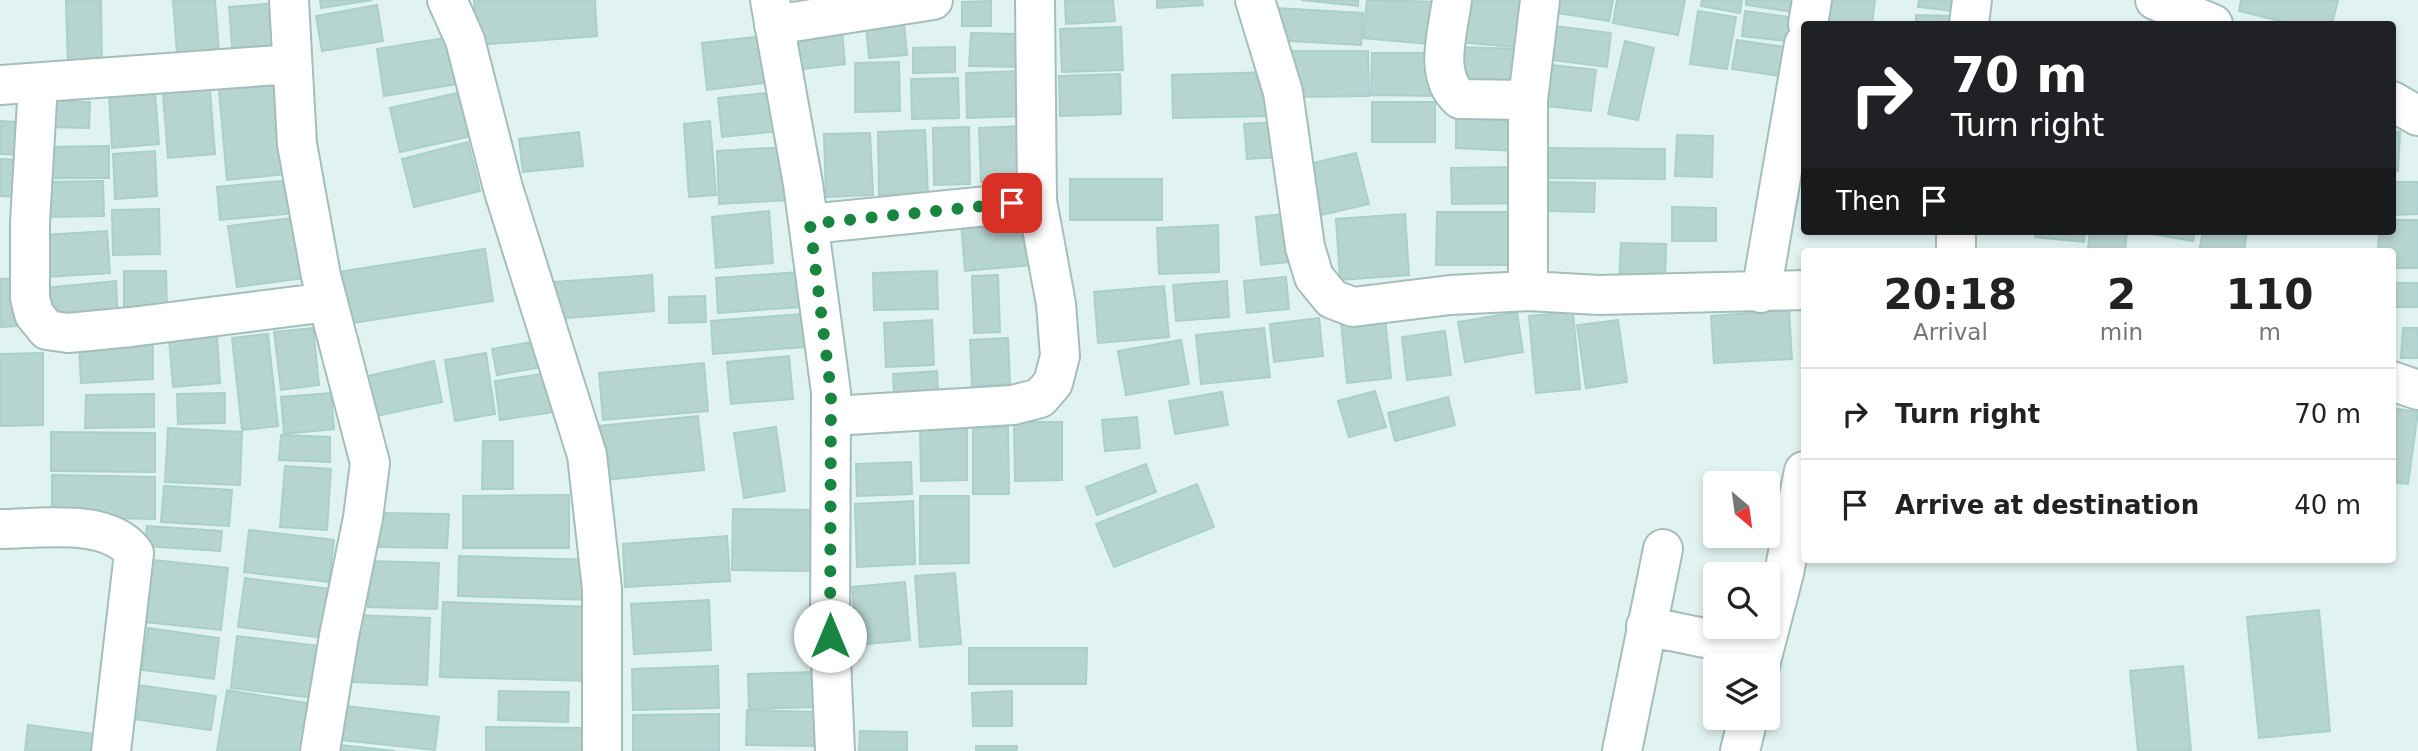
<!DOCTYPE html>
<style>
body{margin:0;font-family:"DejaVu Sans",sans-serif;background:#f2f2f2;color:#222;height:100vh;display:flex;flex-direction:column;font-size:26px;white-space:nowrap}
*{box-sizing:border-box;margin:0}
p{font-size:23px;color:#767676}
.icon{flex:none;width:38px;height:38px;fill:none;stroke:currentColor;stroke-width:2;stroke-linecap:round;stroke-linejoin:round}
.map{position:relative;flex:1;overflow:hidden}
.details{position:absolute;left:1801px;top:248px;width:595px;height:315px;display:flex;flex-direction:column;background:#fff;border-radius:7px;box-shadow:0 4px 10px #0003}
.details>*{flex:none}
.hud{position:absolute;left:1801px;top:21px;width:595px;height:214px;border-radius:7px;box-shadow:0 4px 10px #0003;background:#202124;color:#fff;overflow:hidden}
.needle{width:46px;rotate:151deg}
.buttons{position:absolute;left:1703px;top:471px;display:grid;gap:14px}
.buttons a{display:grid;place-items:center;width:77px;height:77px;border-radius:7px;background:#fff;box-shadow:0 4px 10px #0003;font-size:35px}
.pin{position:absolute;display:grid;place-items:center;width:60px;height:60px;color:#fff;margin:-30px;border-radius:14px;box-shadow:0 4px 10px #0006}
.me{position:absolute;width:77px;margin:-38px;rotate:0deg;stroke-linejoin:round;filter:drop-shadow(0 0 5px #0008)}
.turn{display:flex;align-items:center;gap:24px;height:147px;padding:0 35px;font-size:32px}
.turn .icon{width:91px;height:91px;stroke-width:2.5}
.turn b{display:block;font-size:49px;line-height:60px}
.then{display:flex;align-items:center;height:66px;padding:0 35px;background:#0003;gap:14px;font-size:26px}
.eta{display:flex;justify-content:space-evenly;align-items:center;height:119px;text-align:center}
.eta b{font-size:42px;font-weight:600;line-height:49px}
ul{padding:0;list-style:none}
li{display:flex;align-items:center;gap:21px;height:91px;padding:0 35px;border-top:2px solid #e0e0e0}
li div{flex:1}
li b{display:block;font-size:26px}
li em{font-style:normal}
.map>svg:first-child{display:block}
</style>
<div class="map">
<svg width="2418" height="751" viewBox="0 0 2418 751">
<rect width="100%" height="100%" fill="#e1f3f1"/>
<!-- building -->
<path fill="#b7d5d0" stroke="#a9d0ca" stroke-width="2" d="M66 0H101L102 67 68 68Z
M173 0H215L219 52 177 55Z
M320 0H372L321 8Z
M474 0H595L597 36 477 45Z
M1065 0H1113L1115 21 1066 24Z
M1157 0H1202L1203 5 1157 8Z
M1301 0H1358V6Z
M1367 0 1443 2 1438 45 1363 38Z
M1462 0H1524L1527 48 1458 42Z
M1547 0H1613L1609 21 1545 11Z
M1617 0H1685L1678 35 1613 23Z
M1702 0H1742L1740 13 1701 6Z
M1746 0H1794L1793 12 1746 5Z
M1824 0H1875L1872 24H1820Z
M1919 0H1963L1961 12 1918 7Z
M2241 0H2338L2332 24H2292L2239 11Z
M991 1V26H962V2Z
M279 3 282 55 233 58 229 7Z
M377 5 383 41 322 51 316 16Z
M1275 8 1363 13 1361 45 1272 40Z
M1698 11 1736 17 1727 69 1690 64Z
M1745 11 1790 17 1787 41 1742 36Z
M1916 15 1957 16 1956 24H1916Z
M904 23 907 55 869 58 866 26Z
M1555 26 1611 33 1607 67 1551 60Z
M1121 27 1123 70 1062 72 1060 29Z
M842 31 845 64 795 70 792 36Z
M971 33 1019 34 1018 67 969 66Z
M774 35 779 81 707 90 702 43Z
M457 36 464 83 384 96 377 49Z
M1737 40 1791 48 1786 77 1732 69Z
M1625 41 1654 48 1638 120 1608 114Z
M955 47V72L913 73V48Z
M1454 47 1522 49 1521 86 1452 84Z
M1289 51H1368L1369 96 1290 97Z
M1372 53H1438V96L1371 95Z
M899 62 900 111 855 112V63Z
M1542 64 1596 70 1591 111 1538 105Z
M1022 71 1023 116 967 118 966 73Z
M1272 72 1273 116 1173 118 1172 75Z
M277 74 285 174 227 180 218 80Z
M1120 74 1121 114 1060 116 1059 76Z
M209 78 215 154 168 158 162 82Z
M958 78 959 118 912 119 911 79Z
M471 90 481 134 400 152 390 108Z
M155 91 159 144 112 148 109 94Z
M776 92 780 131 722 137 718 98Z
M48 101 90 102 89 128 47 127Z
M1517 101V151L1456 148V105Z
M1372 102H1435V142H1372Z
M0 121 30 123 29 155 0 154Z
M710 121 716 195 689 197 684 124Z
M1276 122 1278 157 1247 159 1244 124Z
M1025 126 1026 181 981 182 979 128Z
M969 127 970 184 934 185 933 128Z
M925 130 928 193 879 195 878 132Z
M2392 131 2400 132 2398 171 2392 170Z
M579 132 583 166 523 172 519 139Z
M870 133 873 195 826 197 824 134Z
M1677 135 1713 136 1712 177 1675 176Z
M468 142 480 191 414 207 402 159Z
M109 146V178H45V147Z
M787 147 790 200 719 204 717 151Z
M1543 148 1665 149V179L1542 178Z
M155 151 157 196 115 199 113 154Z
M1356 153 1369 204 1321 215 1309 164Z
M0 159 24 160 22 197 0 196Z
M1526 167V203L1452 204 1451 168Z
M1070 179H1162V220H1070Z
M292 180 295 213 220 220 217 187Z
M103 181 104 216 42 217V182Z
M1545 182 1595 183 1594 212 1544 211Z
M2392 182H2418V214L2392 215Z
M1672 207 1716 208V241H1672Z
M159 209 160 254 113 255 112 210Z
M769 211 773 263 716 268 712 217Z
M1437 212H1513V265H1436Z
M1293 213 1298 261 1261 265 1256 217Z
M1405 214 1409 275 1340 280 1336 219Z
M298 217 306 278 237 287 228 226Z
M1028 217 1032 265 965 271 961 222Z
M2392 220H2418V268H2392V252H2378L2379 231H2392Z
M1218 225 1219 272 1159 274 1157 228Z
M107 231 110 273 47 277 44 235Z
M2036 231H2085L2084 242 2035 237Z
M2090 231H2127L2125 252 2088 248Z
M2135 231H2195L2193 241Z
M2203 231H2247L2244 252H2199Z
M1621 243 1666 244 1665 285 1619 283Z
M485 249 493 301 346 324 338 272Z
M124 271H166L167 314H124Z
M937 271 938 309 874 310 873 273Z
M799 272 801 307 718 313 716 278Z
M652 275 654 311 556 319 554 282Z
M998 275 1000 332 974 333 972 276Z
M1286 277 1289 309 1247 313 1244 281Z
M17 278 19 326 0 327V279Z
M116 281 118 318 47 324 44 288Z
M1227 281 1229 317 1176 321 1173 285Z
M2392 283H2418V307H2392Z
M1164 286 1169 337 1098 343 1094 292Z
M705 296 706 322 669 323V297Z
M1789 310 1792 359 1714 363 1711 316Z
M1517 312 1523 352 1465 362 1458 322Z
M1573 312 1580 389 1536 393 1529 316Z
M801 314 804 347 713 354 711 321Z
M1385 316 1391 378 1347 383 1341 321Z
M1319 318 1323 356 1274 362 1270 324Z
M932 320 934 365 886 367 884 323Z
M1618 320 1627 382 1586 388 1577 325Z
M313 328 319 385 281 390 274 332Z
M1264 328 1270 377 1201 384 1196 335Z
M2403 328H2418V358H2401Z
M1445 331 1451 375 1407 380 1402 337Z
M268 334 278 426 242 430 232 338Z
M217 336 220 383 173 387 169 339Z
M1008 338 1010 384 972 386 970 340Z
M543 340 548 366 497 375 492 349Z
M1181 340 1189 384 1126 395 1118 351Z
M153 344V379L81 383 79 347Z
M43 353V425L0 426V354Z
M486 353 495 414 455 421 445 360Z
M789 356 793 399 731 404 727 362Z
M434 361 442 402 376 416 368 376Z
M704 363 708 411 603 420 599 373Z
M937 371 939 407 895 410 893 374Z
M549 373 554 412 500 420 495 381Z
M1375 391 1386 427 1349 437 1338 401Z
M1222 392 1228 425 1175 434 1169 401Z
M225 393V423L178 424 177 394Z
M331 393 334 429 284 434 281 397Z
M154 394V427L85 428 86 395Z
M1448 397 1455 425 1395 441 1388 413Z
M2392 408 2418 412 2408 484 2392 482Z
M698 416 704 470 605 480 599 426Z
M1137 417 1140 448 1105 451 1102 420Z
M1014 422H1062V480L1015 481Z
M967 426V480L921 481 920 427Z
M776 427 785 491 744 498 734 433Z
M1008 427 1009 494H973V428Z
M168 428 242 432 240 485 165 482Z
M51 432 155 433V472L51 471Z
M281 435 330 437V462L279 460Z
M483 441H513V489H482Z
M911 462 912 494 857 496 856 464Z
M1146 464 1156 492 1097 515 1086 487Z
M285 466 331 469 327 530 280 527Z
M52 475 155 477V519L52 517Z
M1197 484 1214 527 1114 567 1096 524Z
M164 486 232 490 229 526 161 522Z
M569 495V548H463V496Z
M920 496H969V563L920 564Z
M913 501 915 564 857 567 855 504Z
M733 509 812 510 811 571 732 570Z
M378 513 449 514 447 548 376 547Z
M147 526 222 531 220 551 145 546Z
M249 530 334 540 329 582 244 572Z
M727 536 730 581 625 587 623 544Z
M459 556 596 560 595 600 458 596Z
M153 560 228 568 221 630 145 622Z
M370 561 439 563 437 609 368 607Z
M955 573 961 644 920 647 915 576Z
M245 578 331 589 324 638 238 627Z
M905 582 910 640 857 645 852 587Z
M709 600 711 650 634 654 631 604Z
M443 602 595 607 593 681 440 677Z
M2319 610 2330 731 2259 738 2247 617Z
M354 615 430 618 427 685 351 682Z
M148 628 219 638 214 679 142 670Z
M237 636 328 647 322 699 231 688Z
M969 648H1087L1086 684H969Z
M718 666 719 708 633 710 632 669Z
M2183 666 2191 751H2138L2130 671Z
M813 672 815 707 749 709 748 674Z
M138 685 216 696 211 730 133 719Z
M227 690 319 705 311 751H217Z
M499 691 569 692 568 722 498 720Z
M1012 691V726H973L972 693Z
M346 706 439 717 435 750 342 740Z
M747 710 816 712 815 746 746 745Z
M719 714V751H633V715Z
M28 725 102 735 100 751H25Z
M486 727 584 728V751H486Z
M860 731 907 732V751H859Z
M340 745 395 751H340Z
M976 746H1017V751H976Z"/>
<g fill="none" stroke-linecap="round" stroke-linejoin="round">
<!-- minor casing -->
<g stroke="#a4bebb" stroke-width="42">
<path id="minor" d="M289 0 297 144 321 276 370 463 363 518 339 636 320 751
M447 0 465 40 503 188 587 455 602 589V751
M770 0 803 184 831 392 830 636 835 751
M1255 0 1283 92 1305 247 1314 277 1332 299 1353 307 1450 295 1528 291 1599 295 1804 290
M1452 0C1448 32 1433 75 1460 99L1528 100
M2155 0 2213 24
M1808 24 1812 0
M1969 24 1972 0
M774 25 933 0
M38 83 30 223V298L34 314 47 330 68 333 131 327 328 302
M0 85 292 64
M2392 101 2418 116
M810 224 1037 201
M1956 252V231
M1528 291V100L1540 0
M1761 293 1804 44
M2392 381 2418 390
M832 416 1013 405 1040 398 1053 383 1060 356 1056 304 1037 201 1035 0
M0 529C40 529 108 517 134 553L111 751
M1646 626 1763 650
M1760 665 1784 573 1804 471
M1622 751 1663 549
M1740 751 1748 718"/>
</g>
<!-- minor -->
<use href="#minor" stroke="#fff" stroke-width="38"/>
</g>
<g fill="none" stroke-linecap="round" stroke-linejoin="round">
<!-- route -->
<path stroke="#188541" stroke-width="12" stroke-dasharray="0 21.6" d="M830 636 831 392 810 224 1012 203"/>
</g>
</svg>
<div class="buttons">
<a><svg class="needle" viewBox="-14 -14 28 28"><path d="M0-13l5 13h-10z" fill="#e53935"/><path d="M0 13l5-13h-10z" fill="#767676"/></svg></a>
<a><svg class="icon" aria-label="search" viewBox="0 0 24 24"><circle cx="10" cy="10" r="6"/><path d="M15 15l6 6"/></svg></a>
<a><svg class="icon" aria-label="layers" viewBox="0 0 24 24"><path d="M12 4l9 5-9 5-9-5zM3 14l9 5 9-5"/></svg></a>
</div>
<div class="pin" style="left:1012px;top:203px;background:#d93025"><svg class="icon" aria-label="arrive" viewBox="0 0 24 24"><path d="M6 21V4h12l-3 4 3 4H6"/></svg></div>
<svg class="me" style="left:830px;top:636px" viewBox="-20 -20 40 40"><circle r="19" fill="#fff"/><path d="M0-13L10 11 0 6-10 11z" fill="#188541"/></svg>
<div class="hud">
<div class="turn"><svg class="icon" aria-label="right" viewBox="0 0 24 24"><path d="M7 20v-9h11M14 6l5 5-5 5"/></svg><div><b>70 m</b>Turn right</div></div>
<div class="then">Then<svg class="icon" aria-label="arrive" viewBox="0 0 24 24"><path d="M6 21V4h12l-3 4 3 4H6"/></svg></div>
</div>
<section class="details">
<div class="eta">
<div><b>20:18</b><p>Arrival</p></div>
<div><b>2</b><p>min</p></div>
<div><b>110</b><p>m</p></div>
</div>
<ul>
<li><svg class="icon" aria-label="right" viewBox="0 0 24 24"><path d="M7 20v-9h11M14 6l5 5-5 5"/></svg><div><b>Turn right</b></div><em>70 m</em></li>
<li><svg class="icon" aria-label="arrive" viewBox="0 0 24 24"><path d="M6 21V4h12l-3 4 3 4H6"/></svg><div><b>Arrive at destination</b></div><em>40 m</em></li>
</ul>
</section>
</div>
